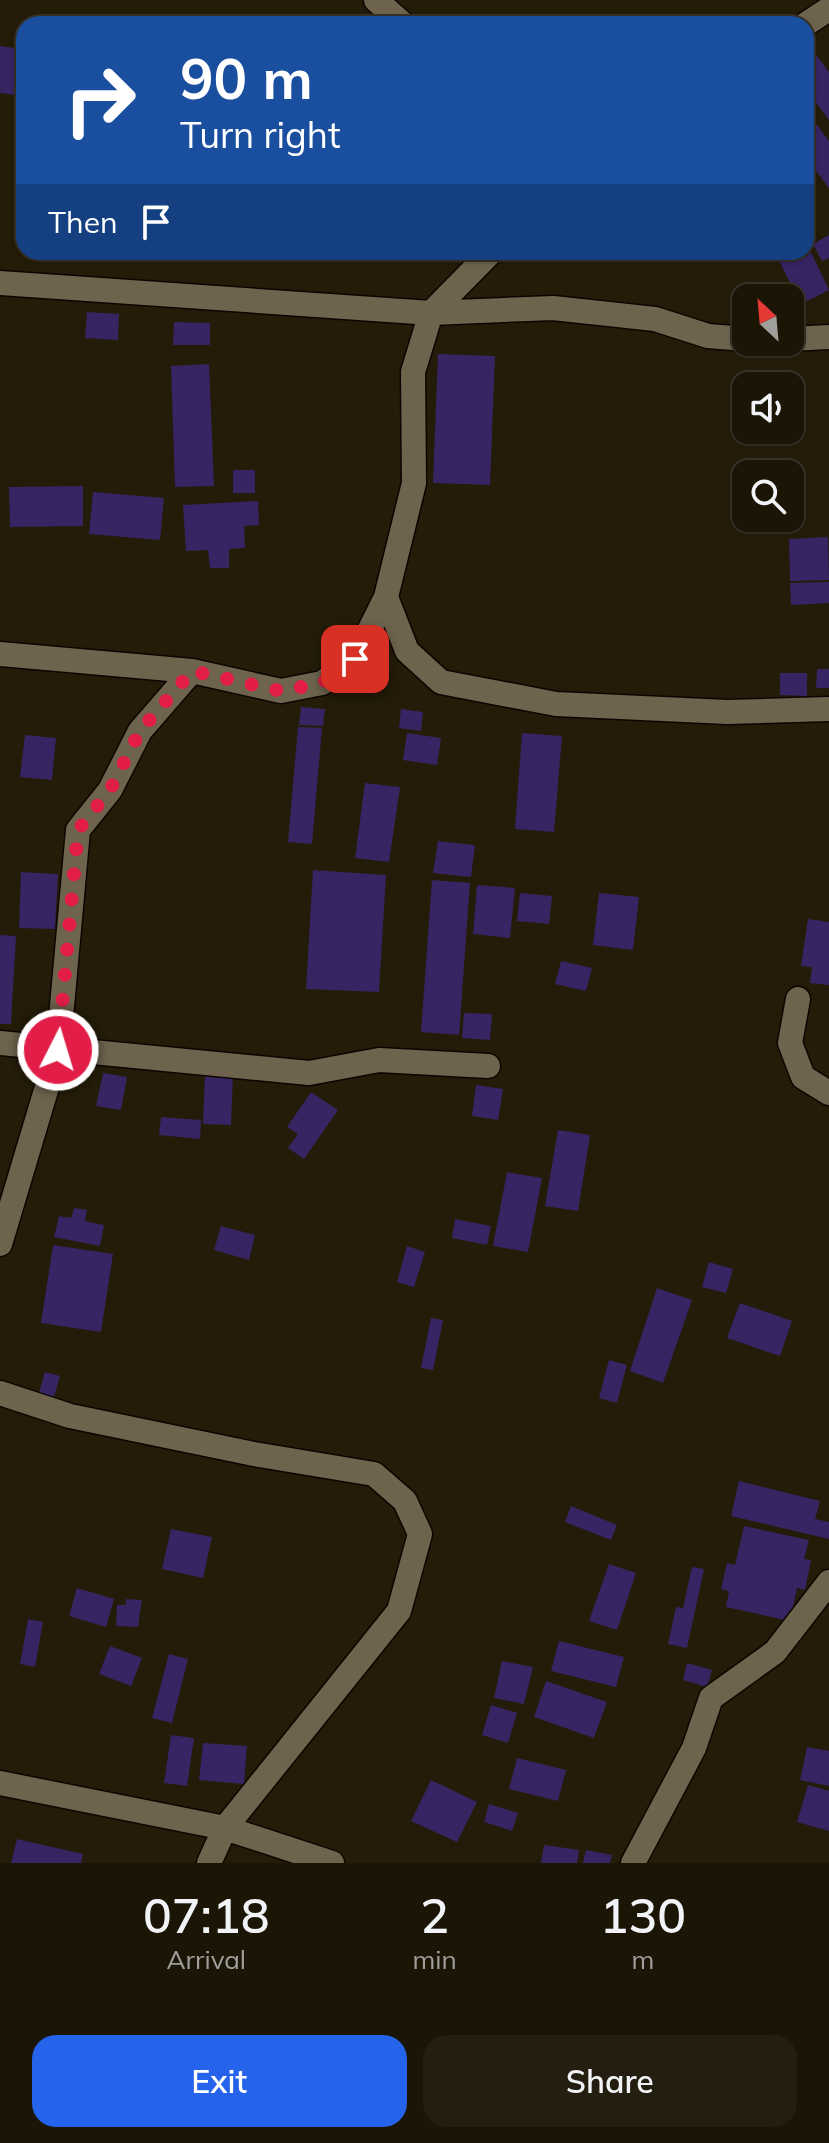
<!DOCTYPE html>
<style>
body{margin:0;font-family:Mulish,sans-serif;background:#241e10;color:#f1f3f6;height:100vh;display:flex;flex-direction:column;font-size:30px;white-space:nowrap}
*{box-sizing:border-box;margin:0}
p{font-size:26px;color:#a09f9b}
.icon{flex:none;width:44px;height:44px;fill:none;stroke:currentColor;stroke-width:2;stroke-linecap:round;stroke-linejoin:round}
.map{position:relative;height:1863px;overflow:hidden}
.drawer{display:flex;flex-direction:column;background:#1b1506;flex:1}
.drawer>*{flex:none}
.top-card{position:absolute;left:16px;top:16px;width:798px;height:244px;border-radius:24px;box-shadow:0 2px 6px #0004,0 0 0 2px #393428;background:#1a4fa0;color:#fff;overflow:hidden}
.needle{width:52px;rotate:334deg}
.buttons{position:absolute;left:732px;top:284px;display:grid;gap:16px}
.buttons a{display:grid;place-items:center;width:72px;height:72px;border-radius:16px;background:#1b1506;box-shadow:0 2px 6px #0004,0 0 0 2px #393428;font-size:40px}
.pin{position:absolute;display:grid;place-items:center;width:68px;height:68px;color:#fff;margin:-34px;border-radius:16px;box-shadow:0 4px 12px #0006}
.me{position:absolute;width:88px;margin:-44px;rotate:5deg;stroke-linejoin:round;filter:drop-shadow(0 0 6px #0008)}
.turn{display:flex;align-items:center;gap:28px;height:168px;padding:0 32px;font-size:36px}
.turn .icon{width:104px;height:104px;stroke-width:2.5}
.turn b{display:block;font-size:56px;line-height:68px}
.then{display:flex;align-items:center;height:76px;padding:0 32px;background:#0003;gap:16px;font-size:30px}
.eta{display:flex;justify-content:space-evenly;align-items:center;height:136px;text-align:center}
.eta b{font-size:48px;font-weight:600;line-height:56px}
.button{display:flex;gap:16px;margin-top:auto;padding:16px 32px}
.button a{flex:1;height:92px;border-radius:24px;background:#2563eb;color:#fff;font-size:32px;font-weight:600;line-height:92px;text-align:center}
.button a+a{background:#241e10;color:#f1f3f6}
.map>svg:first-child{display:block}
</style>
<div class="map">
<svg width="829" height="1863" viewBox="0 0 829 1863">
<rect width="100%" height="100%" fill="#241c08"/>
<!-- building -->
<path fill="#372463" d="M0 46 24 49V96L0 93Z
M817 56 829 72V120L806 89V64Z
M806 110 829 141V188L806 158Z
M829 235V258L822 261 813 244Z
M806 242 829 290 801 304 777 257 786 252H806Z
M87 312 119 314 118 340 85 338Z
M174 322 210 323V345H173Z
M438 354 495 356 490 485 433 483Z
M209 364 214 486 175 487 171 366Z
M233 470H255V493H233Z
M83 486V526L10 527 9 487Z
M93 492 164 498 160 540 89 534Z
M258 501 259 525 244 526 245 548 229 549V568H210L208 550 186 551 183 505Z
M828 537 829 580 790 581 789 539Z
M829 582V603L791 605 790 583Z
M817 669H829V688H816Z
M780 673H807V696L780 695Z
M301 707 325 709 323 726 299 725Z
M401 709 423 712 421 731 399 728Z
M298 727 322 728 312 844 288 842Z
M407 733 441 738 437 765 403 760Z
M522 733 562 736 554 832 515 829Z
M25 735 56 738 52 780 20 777Z
M365 783 400 787 389 862 355 858Z
M438 841 475 845 471 877 433 873Z
M313 870 386 875 379 992 306 989Z
M21 872 58 874 55 929 19 928Z
M432 880 470 883 459 1035 421 1032Z
M477 885 515 888 510 938 473 934Z
M520 893 552 896 549 924 517 921Z
M599 893 639 897 633 950 593 945Z
M808 919 829 922V985L810 983 812 967 801 966Z
M0 935 16 936 11 1024H0Z
M561 961 592 968 586 991 555 984Z
M464 1013 492 1014 490 1040 462 1038Z
M205 1072 233 1073 231 1125 203 1124Z
M103 1073 127 1077 121 1110 96 1106Z
M476 1085 503 1089 498 1120 472 1116Z
M311 1092 338 1110 304 1159 288 1148 298 1134 287 1127Z
M161 1117 201 1120 200 1139 159 1135Z
M558 1130 590 1135 578 1211 545 1206Z
M507 1172 542 1178 528 1252 493 1246Z
M74 1208 87 1210 85 1221 104 1225 100 1246 54 1237 59 1216 71 1218Z
M455 1219 491 1226 487 1245 452 1238Z
M221 1226 255 1235 249 1260 214 1250Z
M53 1245 113 1254 101 1332 41 1323Z
M407 1246 425 1252 414 1287 397 1282Z
M709 1262 733 1269 726 1293 702 1287Z
M657 1288 692 1300 663 1383 630 1371Z
M740 1303 792 1321 780 1356 727 1338Z
M431 1318 443 1320 433 1370 421 1368Z
M609 1360 627 1365 617 1403 599 1398Z
M45 1372 60 1376 52 1404 37 1400Z
M739 1481 820 1501 815 1519 829 1522V1539L731 1516Z
M571 1506 617 1525 611 1540 565 1522Z
M744 1526 809 1540 804 1559 811 1560 805 1590 797 1588 790 1621 726 1607 729 1591 721 1589 727 1563 735 1565Z
M171 1529 212 1537 203 1578 162 1569Z
M609 1564 636 1573 617 1630 589 1621Z
M692 1567 704 1569 687 1648 668 1644 676 1607 683 1608Z
M77 1588 114 1599 106 1627 69 1616Z
M126 1599 142 1600 138 1627 116 1626 117 1605H126Z
M28 1619 43 1622 35 1667 20 1664Z
M559 1641 624 1657 616 1687 551 1671Z
M110 1646 142 1658 131 1686 99 1674Z
M169 1654 188 1659 172 1723 152 1718Z
M502 1661 533 1667 524 1704 494 1698Z
M687 1663 712 1670 707 1687 683 1680Z
M546 1681 607 1702 594 1738 534 1717Z
M491 1705 517 1713 508 1743 482 1735Z
M171 1735 194 1738 187 1786 164 1783Z
M203 1743 247 1746 244 1784 199 1780Z
M807 1747 829 1751V1786L800 1780Z
M517 1758 566 1770 558 1801 509 1789Z
M431 1780 477 1802 457 1842 411 1821Z
M808 1785 829 1791V1831L797 1822Z
M489 1804 518 1813 512 1831 484 1822Z
M17 1839 83 1854 81 1863H11Z
M544 1845 579 1850 577 1863H541Z
M586 1850 612 1855 610 1863H583Z"/>
<g fill="none" stroke-linecap="round" stroke-linejoin="round">
<!-- street casing -->
<g stroke="#0d0600" stroke-width="27">
<path id="street" d="M376 0 403 24
M806 24 829 9
M0 283 431 313 553 308 655 319 708 336 746 339
M790 339 829 337
M386 597 407 651 441 682 556 704 727 712 829 709
M0 654 192 671 281 691 322 683 355 659 386 597 414 483 413 372 431 313 491 252
M798 999 790 1043 803 1077 829 1093
M0 1043 309 1073 379 1060 488 1066
M0 1244 58 1050 78 830 110 790 140 731 192 671
M0 1393 70 1416 254 1454 374 1474 405 1501 420 1534 399 1611 225 1828 0 1783
M209 1863 225 1828 332 1863
M633 1863 694 1748 711 1698 775 1652 829 1582"/>
</g>
<!-- street -->
<use href="#street" stroke="#6e644e" stroke-width="24"/>
</g>
<g fill="none" stroke-linecap="round" stroke-linejoin="round">
<!-- route -->
<path stroke="#e11d48" stroke-width="14" stroke-dasharray="0 25.2" d="M58 1050 78 830 110 790 140 731 192 671 281 691 322 683 355 659"/>
</g>
</svg>
<div class="buttons">
<a><svg class="needle" viewBox="-14 -14 28 28"><path d="M0-13l5 13h-10z" fill="#e53935"/><path d="M0 13l5-13h-10z" fill="#a09f9b"/></svg></a>
<a><svg class="icon" aria-label="sound" viewBox="0 0 24 24"><path d="M4 9h4l5-4v14l-5-4H4zM17 9q2 3 0 6"/></svg></a>
<a><svg class="icon" aria-label="search" viewBox="0 0 24 24"><circle cx="10" cy="10" r="6"/><path d="M15 15l6 6"/></svg></a>
</div>
<div class="pin" style="left:355px;top:659px;background:#d93025"><svg class="icon" aria-label="arrive" viewBox="0 0 24 24"><path d="M6 21V4h12l-3 4 3 4H6"/></svg></div>
<svg class="me" style="left:58px;top:1050px" viewBox="-20 -20 40 40"><circle r="17" fill="#e11d48" stroke="#fff" stroke-width="3"/><path d="M0-11L8 9 0 5-8 9z" fill="#fff"/></svg>
<div class="top-card">
<div class="turn"><svg class="icon" aria-label="right" viewBox="0 0 24 24"><path d="M7 20v-9h11M14 6l5 5-5 5"/></svg><div><b>90 m</b>Turn right</div></div>
<div class="then">Then<svg class="icon" aria-label="arrive" viewBox="0 0 24 24"><path d="M6 21V4h12l-3 4 3 4H6"/></svg></div>
</div>
</div>
<section class="drawer">
<div class="eta">
<div><b>07:18</b><p>Arrival</p></div>
<div><b>2</b><p>min</p></div>
<div><b>130</b><p>m</p></div>
</div>
<div class="button"><a>Exit</a><a>Share</a></div>
</section>
